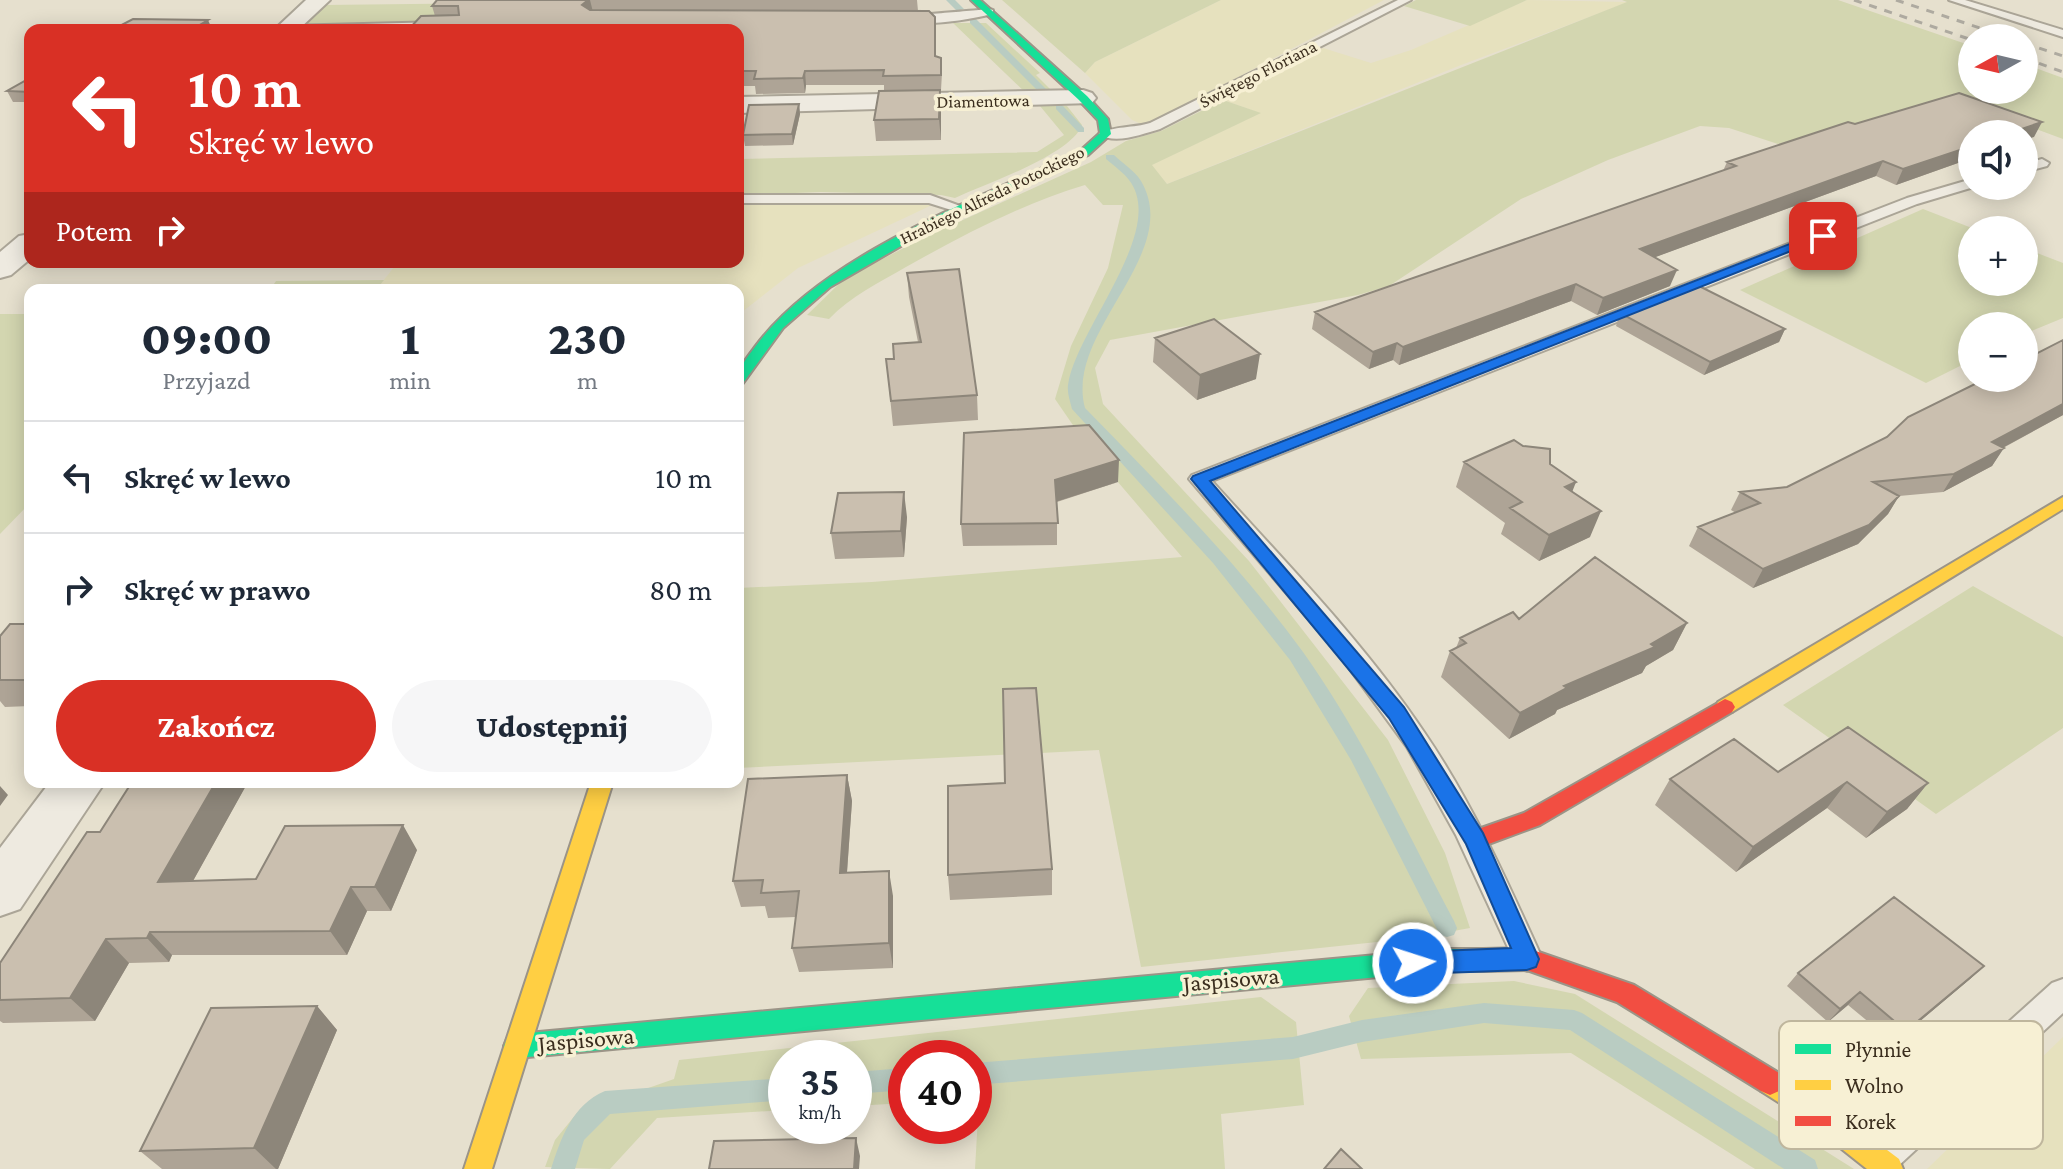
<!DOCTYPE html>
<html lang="pl">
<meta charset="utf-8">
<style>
body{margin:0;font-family:"Crimson Pro",serif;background:#f6f6f7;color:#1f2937;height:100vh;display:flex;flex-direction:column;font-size:30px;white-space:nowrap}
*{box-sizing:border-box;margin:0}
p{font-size:26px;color:#747a83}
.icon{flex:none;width:44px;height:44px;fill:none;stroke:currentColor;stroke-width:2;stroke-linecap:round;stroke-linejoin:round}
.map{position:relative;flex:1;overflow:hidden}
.sheet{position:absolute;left:24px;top:284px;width:720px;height:504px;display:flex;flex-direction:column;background:#fff;border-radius:16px;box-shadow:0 4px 20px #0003}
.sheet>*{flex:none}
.hud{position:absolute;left:24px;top:24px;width:720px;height:244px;border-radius:16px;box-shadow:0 4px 20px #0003;background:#d93025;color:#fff;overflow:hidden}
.needle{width:52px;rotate:262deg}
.tools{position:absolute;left:1958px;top:24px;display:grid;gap:16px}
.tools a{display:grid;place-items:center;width:80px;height:80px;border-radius:50%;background:#fff;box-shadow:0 4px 20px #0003;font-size:40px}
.speed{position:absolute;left:768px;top:1040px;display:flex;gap:16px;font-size:40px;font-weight:700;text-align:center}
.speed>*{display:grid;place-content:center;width:104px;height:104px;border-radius:50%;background:#fff;box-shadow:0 4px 20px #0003;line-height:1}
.speed small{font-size:20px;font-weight:400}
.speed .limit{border:12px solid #d22;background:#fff;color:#111}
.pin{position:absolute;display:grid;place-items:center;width:68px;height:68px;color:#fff;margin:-34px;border-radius:16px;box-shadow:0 4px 12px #0006}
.me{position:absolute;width:88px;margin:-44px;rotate:86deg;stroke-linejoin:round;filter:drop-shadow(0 0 6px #0008)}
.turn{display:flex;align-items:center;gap:28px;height:168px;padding:0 32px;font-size:36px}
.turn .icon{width:104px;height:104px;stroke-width:2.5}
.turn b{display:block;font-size:56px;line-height:68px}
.then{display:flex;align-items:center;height:76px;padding:0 32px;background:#0003;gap:16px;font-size:30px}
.eta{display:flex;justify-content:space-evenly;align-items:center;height:136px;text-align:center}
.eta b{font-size:48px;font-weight:800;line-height:56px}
.primary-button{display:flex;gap:16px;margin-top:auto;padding:16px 32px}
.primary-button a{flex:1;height:92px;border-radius:48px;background:#d93025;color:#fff;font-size:32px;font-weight:800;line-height:92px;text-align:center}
.primary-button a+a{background:#f6f6f7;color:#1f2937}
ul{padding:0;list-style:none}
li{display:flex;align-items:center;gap:24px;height:112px;padding:0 32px;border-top:2px solid #e0e1e3}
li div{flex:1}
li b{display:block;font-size:30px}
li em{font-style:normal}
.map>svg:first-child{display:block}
</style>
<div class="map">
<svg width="2063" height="1169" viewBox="0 0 2063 1169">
<rect width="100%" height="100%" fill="#e6e0ce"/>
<!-- farmland -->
<path fill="#e6e1be" d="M1221 0H1384L1146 126 1132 120 1085 73 1095 62Z
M1527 0 1629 2 1461 65 1167 184 1151 165 1260 113 1223 100 1323 48 1371 63 1411 50Z
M911 202 932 205 798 268 738 315V290H376L398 262H738V203Z
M2063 1037V1169H1927Z"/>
<!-- green -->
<path fill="#d3d6b0" d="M1002 0H1221L1095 62 1085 73Z
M1416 0H1527L1470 26 1404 6Z
M1622 0H1838L1972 46V90H2024V64L2063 78V139L1953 98 1778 144 1729 128 1700 126 1608 160 1521 199 1389 286 1358 295 1110 340 1095 368 1103 404 1249 561 1388 740 1445 853 1470 928 1415 938 1141 967 1099 750 738 768V588L872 582 1182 557 1088 447 1055 399 1071 346 1108 268 1123 205H1103L1085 185C1022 204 963 235 906 267 878 283 851 296 829 319L807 315 844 279 921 239 1091 162 1126 141 1161 131 1223 100 1261 113 1152 165 1167 184 1627 2Z
M500 3 486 21 302 24 323 5Z
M953 23H986L1040 73 1036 75 1054 93 1028 95Z
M1040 106H1067L1082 125C1071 155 985 184 955 198L941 195 821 192 738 195V159L1037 152 1064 135Z
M1923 209 1977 230H1972V282H2024V248L2063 263V318L2024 334V326H1972V360L1926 383 1740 290Z
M384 280 376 290H270L276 281Z
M0 314H30V503L0 534Z
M1973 586 2063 637V728L1936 814 1783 705Z
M1514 981 1575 994 1854 1169H1755L1571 1053 1361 1059 1349 1016 1368 988Z
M1261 997 1296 1022 1304 1105 1221 1114 1225 1169H975L979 1099H974V1058H906V1103L854 1106V1058H786V1110L657 1118 610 1169 545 1167 555 1140 577 1113 674 1079 679 1060Z"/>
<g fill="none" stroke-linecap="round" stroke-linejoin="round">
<!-- stream -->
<path fill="#b9ccc2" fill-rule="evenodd" d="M946 0H955L964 9 957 11Z
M970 19H976L1049 92V96H1043L970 23Z
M1056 105H1062L1084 128V132H1078L1056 109Z
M1106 155H1114C1122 163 1135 171 1141 181 1184 254 1064 331 1085 408 1161 486 1239 564 1303 652 1363 736 1406 831 1454 921L1457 928 1454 935 1447 937 1440 935 1351 760 1290 660 1213 563 1072 409C1070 401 1067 393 1068 385 1076 329 1168 230 1129 180 1123 172 1114 166 1106 159Z
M1484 1003 1574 1010 1582 1013 1815 1160 1818 1169H1784L1570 1030 1484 1023 1362 1042 1293 1059 974 1085V1063L1293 1037 1362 1020Z
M906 1068V1090L854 1094V1072Z
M786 1078V1100L610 1114 584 1140 575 1169H551C561 1138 572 1105 605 1091Z"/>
<!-- lane casing -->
<g stroke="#aba597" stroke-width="4">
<path id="lane" d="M1398 0H1411L1160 129C1142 134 1115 145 1099 134 1112 126 1135 128 1150 123Z
M1949 0H1965L2063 30V37Z
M989 9 993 10V14C971 19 919 29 901 18 905 15 975 11 989 9Z
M441 22 445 23V27L280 29 286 26Z
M2042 159 2049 163 2047 166 2024 172V164Z
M1972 179V186H1977L1917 204 1212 481C1285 562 1363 641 1424 732 1472 802 1507 881 1542 958L1537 967 1527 971 1517 967 1456 835 1407 747 1341 657 1189 479 1192 475 1907 198Z
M738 195H930L971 210 964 214 929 203H738Z
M2063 979V1013L1895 1169H1871L1866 1158 1871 1146 2052 983Z"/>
</g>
<!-- street casing -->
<g stroke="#aba597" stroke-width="4">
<path id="street" d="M306 0H330L298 30H274Z
M1083 90 1092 93 1096 98 1092 103 738 113V97Z
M30 234V259L11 275 0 278V252L19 236Z
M50 782H105L20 909 0 916V848Z"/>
</g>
<!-- fast casing -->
<g stroke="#9b9487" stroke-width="4">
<path id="fast" d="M971 0H980L1087 96 1108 119 1111 134 1088 155 913 239 830 287 783 328 743 383 738 384C738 368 745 360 755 347 823 255 977 199 1080 151L1100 133 1098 120 1079 100Z
M1442 949H1483L1491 952 1495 960 1491 968 1483 971H1442L517 1058 508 1055 504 1046 508 1037 517 1034Z"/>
</g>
<!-- slow casing -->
<g stroke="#9b9487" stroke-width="4">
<path id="slow" d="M2063 497V509L1732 712H1718L1715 707 1718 702Z
M591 782H613L492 1169H464Z
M1770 1069 1818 1098 1899 1159 1903 1169H1867L1800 1116 1761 1091 1757 1082 1761 1073Z"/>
</g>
<!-- jam casing -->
<g stroke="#9b9487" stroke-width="4">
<path id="jam" d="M1725 699 1732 702 1735 707 1732 712 1540 825 1475 849 1467 847 1464 840 1467 833 1524 813Z
M1527 948 1634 985 1779 1073 1783 1082 1779 1091 1770 1095 1761 1091 1617 1002 1527 970 1483 971 1475 968 1471 960 1475 952 1483 949Z"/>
</g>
<!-- lane -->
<use href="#lane" fill="#eeeae0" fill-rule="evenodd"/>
<!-- street -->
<use href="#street" fill="#eeeae0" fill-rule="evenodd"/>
<!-- fast -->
<use href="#fast" fill="#16e098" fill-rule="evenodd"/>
<!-- slow -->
<use href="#slow" fill="#ffcf43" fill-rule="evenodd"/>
<!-- jam -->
<use href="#jam" fill="#f24e42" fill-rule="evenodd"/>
<!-- rail -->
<path stroke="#aeaaa0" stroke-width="3" stroke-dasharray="8 8" stroke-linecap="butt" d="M1854 0 1972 40
M1896 0 2010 38
M2024 43 2063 56
M2024 58 2063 72"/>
</g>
<!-- wall -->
<path fill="#aea496" d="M437 0H917L918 11 935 17 936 56 941 58 942 73 941 90H940L941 140 876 141 874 120 884 91V85H806L805 93 756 94 755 86H738V30L435 16 432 6Z
M30 78V102H13L7 91Z
M799 104 800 114 793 145 745 146 743 135Z
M1855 124 2034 137 1972 134V158L1896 185 1876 176 1655 257 1670 286 1597 315 1571 301 1399 365 1393 360 1369 369 1312 329 1315 312 1723 171 1727 162Z
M293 262H352L350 265 295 266Z
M907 273 977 395 978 420 893 426 886 359H894L918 342 909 297Z
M1620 313 1785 329 1779 342 1704 375 1616 326Z
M1155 338 1256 379 1197 400 1153 362Z
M2063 340V415L2003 448 1992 466 1943 492 1899 496 1888 514 1858 544 1753 588 1689 546 1698 527 1736 513 1731 510 1740 492 1787 487 1887 437Z
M1464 462 1550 464 1572 492 1590 537 1539 561 1501 534 1505 523 1456 487Z
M1118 482 1057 502V545L963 546 961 524Z
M907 517 904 557 835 559 831 533Z
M1519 619 1687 623 1673 650 1646 666 1642 673 1557 710 1555 714 1509 739 1441 677 1450 651 1456 648 1460 638Z
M30 624V706L5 707 0 701V636Z
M1778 772 1928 783 1907 809 1866 838 1827 808 1736 872 1655 805 1670 779Z
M847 775 852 801 847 873 893 896V968L799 972 792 948 796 917 768 918 765 906 741 907 733 881Z
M132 782H248L193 881 256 879 417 850 391 911H367L347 955H172L169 962 129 963 95 1021 3 1023 0 1021V963L100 832Z
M1052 869V895L950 900 948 875Z
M1984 966 1970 979 1894 1043 1848 1005 1828 1022 1787 986 1798 973Z
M317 1006 337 1030 278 1169H162L140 1151Z"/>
<!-- shaded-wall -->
<path fill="#8d867a" d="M588 0H590L593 12 582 5Z
M208 20 212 29 211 30H191Z
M805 71 806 85 805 93 803 78Z
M940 90 941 110V140L939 119Z
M799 104 800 114 793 145 792 134Z
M2042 122 2034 137 2024 140V134H2007Z
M1972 146V158L1896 185 1903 169Z
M1883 161 1876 176 1634 265 1640 249Z
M1677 270 1670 286 1597 315 1603 298Z
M1576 284 1571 301 1399 365 1403 347Z
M1785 329 1779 342 1704 375 1710 362Z
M1397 343 1393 360 1369 369 1373 352Z
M1260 354 1256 379 1197 400 1200 375Z
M2063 404V415L1980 460 1992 442Z
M2004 448 1992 466 1943 492 1954 474Z
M1119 460 1118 482 1055 502V480Z
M1576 482 1566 508 1565 487Z
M904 492 907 517 904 557 901 531Z
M1899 496 1888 514 1858 544 1753 588 1763 569Z
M1601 511 1590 537 1539 561 1549 535Z
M1687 623 1673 650 1646 666 1642 673 1557 710 1555 714 1509 739 1520 713 1564 686 1651 644Z
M847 775 852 801 845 899 840 873Z
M216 782H248L179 906 158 882Z
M1847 782 1827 808 1736 872 1753 847Z
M1928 783 1907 809 1866 838 1887 812Z
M0 786 8 795 0 806Z
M403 825 417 850 391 911 375 887Z
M889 871 893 896V968L889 943Z
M351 887 367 911 347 955 330 931Z
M150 932 172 955 169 962 147 938Z
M106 939 129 963 95 1021 70 998Z
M1984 966 1970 979 1894 1043 1906 1031Z
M1860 992 1848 1005 1828 1022 1840 1009Z
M317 1006 337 1030 278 1169H276L254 1148Z
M856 1138 860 1156 859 1169H854Z"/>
<!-- building -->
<path fill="#cabfaf" stroke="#8d867a" stroke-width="2" d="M437 0H588L582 5 590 10 929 11 935 17V56L941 58V75L883 76 884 70 805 71 803 78 754 79 756 71H738V30H408L421 16 459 15 458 6H432Z
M133 19 208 20 191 30H112Z
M30 78V92L7 91Z
M940 90 939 119 874 120 879 91Z
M1959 93 2042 122 2007 134H1972V146L1903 169 1883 161 1640 249 1677 270 1603 298 1576 284 1403 347 1397 343 1373 352 1315 312 1736 166 1727 162 1848 122 1855 124Z
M799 104 792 134 743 135 749 105Z
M959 269 977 395 891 401 886 359H894L893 344 921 342 907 273Z
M1695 284 1785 329 1710 362 1620 313Z
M1214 319 1260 354 1200 375 1155 338Z
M2063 340V404L1992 442 2004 448 1954 474 1873 482 1899 496 1869 525 1763 569 1698 527 1760 503 1740 492 1787 487 1887 437 1908 417 1987 378H2024V360Z
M1089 425 1119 460 1055 480 1058 523 961 524 964 433Z
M1514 440 1523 446 1550 449V464L1576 482 1565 487 1601 511 1549 535 1510 508 1522 502 1464 462Z
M904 492 901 531 831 533 838 493Z
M1595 557 1687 623 1651 644 1655 647 1564 686 1567 688 1520 713 1450 651 1466 643 1460 638 1513 612 1519 619Z
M10 624H30V680H0V636Z
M1036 688 1052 869 948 875V786L1005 783 1003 689Z
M1848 727 1928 783 1887 812 1847 782 1753 847 1670 779 1734 739 1778 772Z
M847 775 840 873 889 871V943L792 948 799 891 761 893 763 880 733 881 748 779Z
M132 782H216L158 882 256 879 285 826 403 825 375 887H351L330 931 150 932 147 938 106 939 70 998 0 1000V963L87 832H100Z
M1894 897 1984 966 1906 1031 1860 992 1840 1009 1798 973Z
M317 1006 254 1148 140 1151 211 1008Z
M856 1138 854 1169H709L714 1141Z
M1341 1149 1362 1169H1324Z"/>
<!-- route -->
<path fill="#1a73e8" stroke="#114b97" stroke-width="2" d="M1818 233 1829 236 1210 481 1404 707 1483 833 1539 959 1536 967 1527 970 1413 974 1404 971 1401 963 1404 955 1413 952 1511 948 1466 844 1389 718 1191 479 1193 476Z"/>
<g text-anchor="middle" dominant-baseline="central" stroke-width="7" stroke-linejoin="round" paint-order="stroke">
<!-- far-street labels -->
<g font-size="18" fill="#3b2e1e" stroke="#f7f0d4">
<text transform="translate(1258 74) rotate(-27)">Świętego Floriana</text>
<text transform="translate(983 101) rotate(-1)">Diamentowa</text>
<text transform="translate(992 195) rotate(-26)">Hrabiego Alfreda Potockiego</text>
</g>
<!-- near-street labels -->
<g font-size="24" fill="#3b2e1e" stroke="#f7f0d4">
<text transform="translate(1231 979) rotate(-5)">Jaspisowa</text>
<text transform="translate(586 1039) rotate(-5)">Jaspisowa</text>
</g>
</g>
<!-- legend -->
<rect x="1779" y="1021" width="264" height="128" rx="12" fill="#f7f0d4" stroke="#bfb69d" stroke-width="2"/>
<rect x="1795" y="1044" width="36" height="10" fill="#16e098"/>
<rect x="1795" y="1080" width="36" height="10" fill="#ffcf43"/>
<rect x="1795" y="1116" width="36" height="10" fill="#f24e42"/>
<g font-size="22" fill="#3b2e1e">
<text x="1845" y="1057">Płynnie</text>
<text x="1845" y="1093">Wolno</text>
<text x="1845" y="1129">Korek</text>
</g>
</svg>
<div class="tools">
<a><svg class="needle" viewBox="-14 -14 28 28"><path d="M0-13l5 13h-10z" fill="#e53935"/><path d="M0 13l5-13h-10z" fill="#747a83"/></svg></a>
<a><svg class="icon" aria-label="sound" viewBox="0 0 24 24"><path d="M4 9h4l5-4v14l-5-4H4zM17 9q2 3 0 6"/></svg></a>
<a>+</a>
<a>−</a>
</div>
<div class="speed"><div>35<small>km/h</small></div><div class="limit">40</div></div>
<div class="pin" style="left:1823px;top:236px;background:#d93025"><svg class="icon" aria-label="arrive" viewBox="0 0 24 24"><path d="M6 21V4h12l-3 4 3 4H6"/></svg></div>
<svg class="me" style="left:1413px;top:963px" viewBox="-20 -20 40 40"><circle r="17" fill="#1a73e8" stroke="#fff" stroke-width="3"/><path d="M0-11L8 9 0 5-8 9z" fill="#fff"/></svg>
<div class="hud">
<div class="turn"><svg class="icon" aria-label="left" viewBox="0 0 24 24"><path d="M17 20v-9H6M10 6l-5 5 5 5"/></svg><div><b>10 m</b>Skręć w lewo</div></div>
<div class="then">Potem<svg class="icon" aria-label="right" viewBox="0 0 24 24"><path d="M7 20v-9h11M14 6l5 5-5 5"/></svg></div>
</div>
<section class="sheet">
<div class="eta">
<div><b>09:00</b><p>Przyjazd</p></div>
<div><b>1</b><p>min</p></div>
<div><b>230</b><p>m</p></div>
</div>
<ul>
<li><svg class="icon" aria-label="left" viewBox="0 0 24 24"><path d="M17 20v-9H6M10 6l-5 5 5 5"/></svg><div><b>Skręć w lewo</b></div><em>10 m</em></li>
<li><svg class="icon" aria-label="right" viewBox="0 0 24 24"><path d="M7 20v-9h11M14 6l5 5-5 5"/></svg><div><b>Skręć w prawo</b></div><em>80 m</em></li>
</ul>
<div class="primary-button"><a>Zakończ</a><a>Udostępnij</a></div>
</section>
</div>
